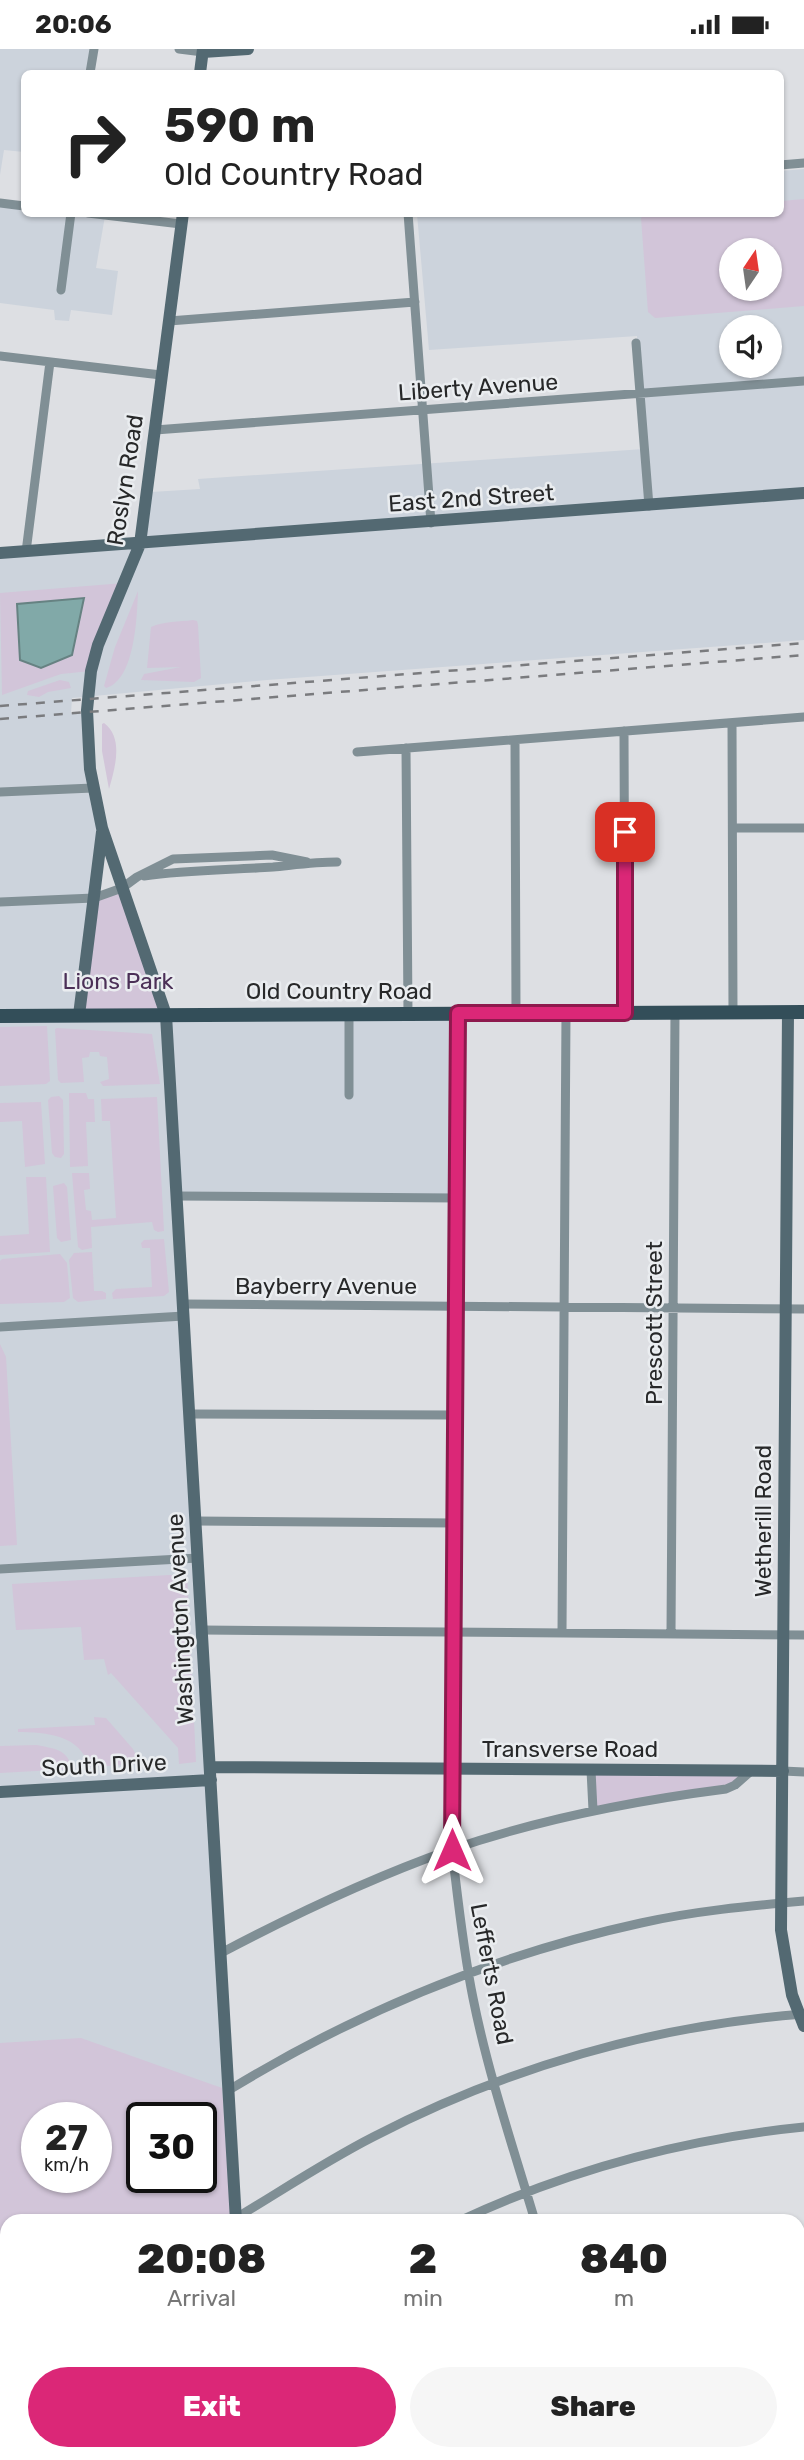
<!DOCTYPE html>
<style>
body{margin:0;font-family:Rubik,sans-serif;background:#f6f6f6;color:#222;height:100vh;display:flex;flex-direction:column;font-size:26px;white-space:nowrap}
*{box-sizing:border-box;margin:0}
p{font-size:23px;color:#767676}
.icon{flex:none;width:38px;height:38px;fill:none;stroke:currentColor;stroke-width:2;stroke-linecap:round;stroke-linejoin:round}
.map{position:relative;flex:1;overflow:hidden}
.panel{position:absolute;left:0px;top:2165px;width:805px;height:247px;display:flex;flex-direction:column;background:#fff;border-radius:21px 21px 0 0;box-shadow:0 2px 5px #0004}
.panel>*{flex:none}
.top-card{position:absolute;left:21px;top:21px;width:763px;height:147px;border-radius:10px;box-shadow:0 2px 5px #0004;background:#fff;color:#222;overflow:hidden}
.needle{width:46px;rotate:13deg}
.tools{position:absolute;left:719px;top:189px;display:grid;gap:14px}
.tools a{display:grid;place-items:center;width:63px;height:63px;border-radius:50%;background:#fff;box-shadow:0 2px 5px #0004;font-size:35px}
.speed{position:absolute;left:21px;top:2053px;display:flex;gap:14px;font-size:35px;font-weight:700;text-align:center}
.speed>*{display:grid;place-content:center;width:91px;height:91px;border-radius:50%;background:#fff;box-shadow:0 2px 5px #0004;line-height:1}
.speed small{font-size:18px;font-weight:400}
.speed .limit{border:4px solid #111;border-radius:10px;background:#fff;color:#111}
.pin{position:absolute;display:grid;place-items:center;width:60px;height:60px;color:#fff;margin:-30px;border-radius:14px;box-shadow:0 4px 10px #0006}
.me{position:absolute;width:77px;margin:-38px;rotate:0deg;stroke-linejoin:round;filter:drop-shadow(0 0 5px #0008)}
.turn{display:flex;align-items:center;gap:24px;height:147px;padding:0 28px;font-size:32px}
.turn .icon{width:91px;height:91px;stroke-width:2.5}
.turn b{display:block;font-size:49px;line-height:60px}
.eta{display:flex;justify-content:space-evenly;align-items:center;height:119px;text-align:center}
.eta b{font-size:42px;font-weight:800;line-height:49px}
.button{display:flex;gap:14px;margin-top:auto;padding:14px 28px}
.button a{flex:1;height:80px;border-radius:42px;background:#db2777;color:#fff;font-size:28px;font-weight:800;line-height:80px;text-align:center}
.button a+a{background:#f6f6f6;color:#222}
.status{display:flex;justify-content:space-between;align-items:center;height:49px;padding:0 35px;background:#fff;direction:ltr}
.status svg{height:19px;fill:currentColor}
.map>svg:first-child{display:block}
</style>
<div class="status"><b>20:06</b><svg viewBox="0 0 49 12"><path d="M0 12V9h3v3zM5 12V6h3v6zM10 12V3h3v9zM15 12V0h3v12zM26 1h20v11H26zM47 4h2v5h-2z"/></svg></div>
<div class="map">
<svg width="804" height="2411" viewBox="0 0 804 2411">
<rect width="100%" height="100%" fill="#dddfe3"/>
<!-- built -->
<path fill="#ccd3dc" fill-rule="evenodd" d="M0 0H94L90 24H24V103L4 101 0 126Z
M804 120V591L267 631 72 649 71 664H86L102 779 79 966 0 967V505L144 496 151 443 200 440 198 430 644 400 637 287 429 301 417 165 780 164 781 122ZM732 201H770V240H732ZM732 278H770V317H732Z
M0 155 24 158V164H83L105 167 96 219 118 222 112 266 71 261 69 272 55 271 54 261 0 254Z
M458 964 456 1149 177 1147 236 2172H7V2221H0V969ZM37 2068H96V2128H37ZM142 2068H201V2128H142Z"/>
<!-- green -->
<path fill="#d2c5d9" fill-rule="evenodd" d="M804 150V257L655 269 648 263 641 169 645 165 780 164 781 152ZM732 201H770V240H732Z
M124 534 91 622 61 625 2 646 0 544Z
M138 542C137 568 135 631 106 639L104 637 115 598Z
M193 571 197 572 198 576 201 629 194 633 141 631 144 625 181 618 147 619 151 578C164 572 179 573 193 571Z
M60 631 69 633 71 639 48 643 39 648 27 646 28 642Z
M104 674C124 689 115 719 109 740L102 702V675Z
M122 839 166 966H79L94 849Z
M47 977 50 1032 46 1035 0 1037V978Z
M57 979 152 985 160 1035 103 1037 100 1033 109 1030 107 1008 100 1007 99 1003H90L89 1008 82 1009 84 1033 61 1034 58 1031 55 980Z
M69 1044H86L88 1050H94L95 1073H86L88 1117 70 1118Z
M59 1047 63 1051 64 1105 61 1109 55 1108 52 1104 48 1051 51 1048Z
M157 1048 164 1182 158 1183 154 1181 152 1173 91 1178 92 1199 82 1201 78 1198 72 1124H89L90 1140 84 1141 86 1161 91 1162 92 1171 116 1169 110 1072H102L101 1050Z
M41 1053 45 1115 25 1118 22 1072 0 1073V1054Z
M26 1128H46L50 1203 0 1206V1187L29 1185Z
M64 1134 67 1138 71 1191 61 1193 57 1189 53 1137Z
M164 1190 169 1243 164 1247 113 1250 112 1244 116 1240 152 1238 150 1199H142L141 1194 144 1191Z
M92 1203 94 1242H102L106 1244V1250L78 1253 73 1249 69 1211 74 1204Z
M60 1205 67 1214 70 1249 64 1253 0 1255V1212L2 1210Z
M0 1295 6 1308 17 1496 0 1497Z
M187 1525 196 1713 179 1715 178 1699 111 1624 108 1626 104 1610 84 1611 81 1578 16 1581 12 1535Z
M94 1668 106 1669 133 1700 140 1715 89 1718C81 1686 46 1683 18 1683V1680L95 1676Z
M37 1696C55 1700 68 1700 72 1720L0 1724V1697Z
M591 1721 751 1723 735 1736 593 1761Z
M81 1989 222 2039 231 2172H7V2200H0V1994ZM37 2068H96V2128H37ZM142 2068H201V2128H142Z"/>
<!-- water -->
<path fill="#81a9a8" stroke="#668282" stroke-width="2" d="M84 549 72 606 41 619 20 611 17 555Z"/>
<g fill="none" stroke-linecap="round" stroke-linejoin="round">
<!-- street -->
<path stroke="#808f95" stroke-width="9" d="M179 0 203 3
M90 24 94 0
M780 116 804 114
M0 154 24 157
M88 164 181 175
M408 164 431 474
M61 241 71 164
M169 272 415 253
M636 294 649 457
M0 307 161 326
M155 381 804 332
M26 503 50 313
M732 674 733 963
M624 682 625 964
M515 691 516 964
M406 699 408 965
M357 703 804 668
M0 743 93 739
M733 779H804
M144 827C187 821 229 821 273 818 294 816 315 813 337 813
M0 853 94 849 122 839 137 828 173 810 272 806 307 813
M458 964 452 1801C458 1850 463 1900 473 1949 488 2024 513 2098 535 2172
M349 965V1046
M177 1147 456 1149
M183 1255 804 1260
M0 1278 184 1267
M190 1365 454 1366
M196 1472 454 1474
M0 1520 198 1509
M202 1581 804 1586
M562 1584 566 964
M671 1585 675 963
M591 1721 593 1761
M783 1722 804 1723
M221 1904C295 1865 371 1829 450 1801 540 1770 632 1752 726 1740L735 1736 751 1722
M229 2041C357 1963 494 1906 641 1874 694 1862 749 1857 804 1852
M236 2169C281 2142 326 2112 373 2088 506 2019 654 1976 804 1965
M459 2172C568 2121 683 2090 804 2078
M798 2192H804
M798 2343 804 2342
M111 2404V2411
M602 2404 604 2411
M301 2411 309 2404
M572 2411 585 2404"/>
<!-- secondary -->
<path stroke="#536972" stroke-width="12" d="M203 3 248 0
M200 24 203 0
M183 164 140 495 98 596 91 622 87 661 90 720 102 779 166 966 236 2172
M0 504 804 444
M788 963 781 1881 792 1946 804 1977
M79 966 102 783
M210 1718 783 1722
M0 1743 211 1731
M0 2221H7
M250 2404V2411"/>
<!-- primary -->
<path stroke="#334e59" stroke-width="14" d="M0 967 804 963"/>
<!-- rail -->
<path stroke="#7a7b7e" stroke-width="2.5" stroke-dasharray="9 9" stroke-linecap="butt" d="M0 657 804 594
M0 670 804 606"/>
</g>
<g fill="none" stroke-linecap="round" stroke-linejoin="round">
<!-- route casing -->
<g stroke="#8e194d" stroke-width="18">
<path id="route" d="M452 1801 458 964H625V783"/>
</g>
<!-- route -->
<use href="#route" stroke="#db2777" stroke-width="12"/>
</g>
<g text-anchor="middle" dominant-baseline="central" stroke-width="5" stroke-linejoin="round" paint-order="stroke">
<!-- street labels -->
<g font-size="23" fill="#272829" stroke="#eaedf0">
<text transform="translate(478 338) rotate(-4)">Liberty Avenue</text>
<text transform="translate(125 431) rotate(-81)">Roslyn Road</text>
<text transform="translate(471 449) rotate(-4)">East 2nd Street</text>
<text x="339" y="942">Old Country Road</text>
<text x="326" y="1237">Bayberry Avenue</text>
<text transform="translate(654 1274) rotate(-90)">Prescott Street</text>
<text transform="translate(763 1472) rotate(-90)">Wetherill Road</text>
<text transform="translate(180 1570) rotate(-93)">Washington Avenue</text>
<text x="570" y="1700">Transverse Road</text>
<text transform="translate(104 1716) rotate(-3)">South Drive</text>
<text transform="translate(492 1925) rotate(79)">Lefferts Road</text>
</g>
<!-- park labels -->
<g font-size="23" fill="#4b3057" stroke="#eaedf0">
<text x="118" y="932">Lions Park</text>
</g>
</g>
</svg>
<div class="tools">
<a><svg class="needle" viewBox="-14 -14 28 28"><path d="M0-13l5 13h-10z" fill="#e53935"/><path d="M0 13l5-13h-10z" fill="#767676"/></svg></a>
<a><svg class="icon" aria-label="sound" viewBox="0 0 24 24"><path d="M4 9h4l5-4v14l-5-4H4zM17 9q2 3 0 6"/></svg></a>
</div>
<div class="speed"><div>27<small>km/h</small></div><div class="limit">30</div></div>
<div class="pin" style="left:625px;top:783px;background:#d93025"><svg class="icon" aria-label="arrive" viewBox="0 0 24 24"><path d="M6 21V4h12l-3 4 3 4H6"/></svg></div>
<svg class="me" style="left:452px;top:1801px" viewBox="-20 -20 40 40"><path d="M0-17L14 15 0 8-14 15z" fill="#db2777" stroke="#fff" stroke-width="4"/></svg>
<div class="top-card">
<div class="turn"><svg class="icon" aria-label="right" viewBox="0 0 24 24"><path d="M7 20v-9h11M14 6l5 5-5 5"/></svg><div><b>590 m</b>Old Country Road</div></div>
</div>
<section class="panel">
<div class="eta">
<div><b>20:08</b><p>Arrival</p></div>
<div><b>2</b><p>min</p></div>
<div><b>840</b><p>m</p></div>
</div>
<div class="button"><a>Exit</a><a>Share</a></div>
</section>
</div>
